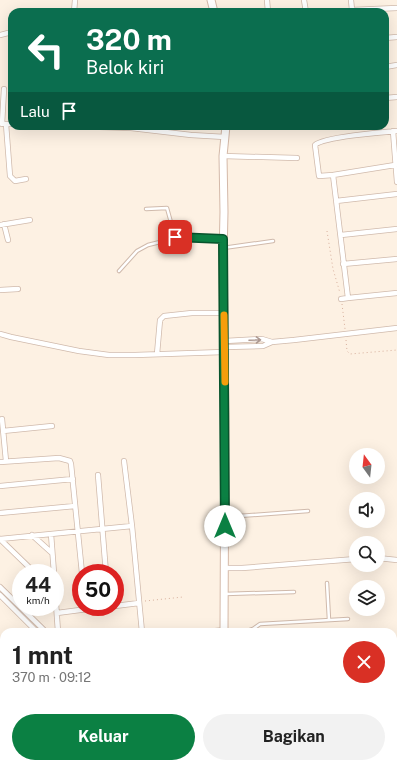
<!DOCTYPE html>
<html lang="id">
<meta charset="utf-8">
<style>
body{margin:0;font-family:"Public Sans",sans-serif;background:#f2f2f2;color:#222;height:100vh;display:flex;flex-direction:column;font-size:15px;white-space:nowrap}
*{box-sizing:border-box;margin:0}
p{font-size:13px;color:#767676}
.icon{flex:none;width:22px;height:22px;fill:none;stroke:currentColor;stroke-width:2;stroke-linecap:round;stroke-linejoin:round}
.map{position:relative;flex:1;overflow:hidden}
.details{position:absolute;left:0px;top:628px;width:397px;height:140px;display:flex;flex-direction:column;background:#fff;border-radius:12px 12px 0 0;box-shadow:0 4px 16px #0002}
.details>*{flex:none}
.top-card{position:absolute;left:8px;top:8px;width:381px;height:122px;border-radius:12px;box-shadow:0 4px 16px #0002;background:#0b6e4f;color:#fff;overflow:hidden}
.needle{width:26px;rotate:345deg}
.controls{position:absolute;left:349px;top:448px;display:grid;gap:8px}
.controls a{display:grid;place-items:center;width:36px;height:36px;border-radius:50%;background:#fff;box-shadow:0 4px 16px #0002;font-size:20px}
.speed{position:absolute;left:12px;top:564px;display:flex;gap:8px;font-size:20px;font-weight:700;text-align:center}
.speed>*{display:grid;place-content:center;width:52px;height:52px;border-radius:50%;background:#fff;box-shadow:0 4px 16px #0002;line-height:1}
.speed small{font-size:10px;font-weight:400}
.speed .limit{border:6px solid #d22;background:#fff;color:#111}
.pin{position:absolute;display:grid;place-items:center;width:34px;height:34px;color:#fff;margin:-17px;border-radius:8px;box-shadow:0 2px 6px #0006}
.me{position:absolute;width:44px;margin:-22px;rotate:0deg;stroke-linejoin:round;filter:drop-shadow(0 0 3px #0008)}
.turn{display:flex;align-items:center;gap:14px;height:84px;padding:0 12px;font-size:18px}
.turn .icon{width:52px;height:52px;stroke-width:2.5}
.turn b{display:block;font-size:28px;line-height:34px}
.then{display:flex;align-items:center;height:38px;padding:0 12px;background:#0003;gap:8px;font-size:15px}
.round{display:grid;place-items:center;flex:none;width:42px;height:42px;border-radius:21px;background:#f2f2f2}
.head{display:flex;align-items:center;justify-content:space-between;height:68px;padding:0 12px}
h1{font-size:24px;font-weight:700;line-height:30px}
.cta{display:flex;gap:8px;margin-top:auto;padding:8px 12px}
.cta a{flex:1;height:46px;border-radius:24px;background:#0b8043;color:#fff;font-size:16px;font-weight:700;line-height:46px;text-align:center}
.cta a+a{background:#f2f2f2;color:#222}
.map>svg:first-child{display:block}
</style>
<div class="map">
<svg width="397" height="768" viewBox="0 0 397 768">
<rect width="100%" height="100%" fill="#fdf1e3"/>
<g fill="none" stroke-linecap="round" stroke-linejoin="round">
<!-- service casing -->
<g stroke="#d0baac" stroke-width="4.5">
<path id="service" d="M146 209 167 208 175 237
M223 248 273 241
M119 271 137 251 148 245 168 240 175 237 223 239
M225 517 308 511
M327 583 329 620
M225 594 294 592
M244 632 253 629 260 624 348 619
M393 673H397"/>
</g>
<!-- minor casing -->
<g stroke="#d0baac" stroke-width="6">
<path id="minor" d="M267 0 268 12
M304 0 306 12
M351 0 352 10
M74 12 75 0
M306 12 397 8
M0 35 12 32
M385 38 397 37
M385 67 397 65
M385 98 397 97
M2 124 4 89
M4 124H12
M6 124 10 176 15 181 26 179
M68 126 131 128 191 135 225 137
M393 131 397 182
M223 156 297 158
M333 175 395 165
M336 201 397 194
M4 224 8 240
M0 225 30 220
M341 235 397 229
M343 264 397 259
M0 290 18 289
M348 298 333 175 319 176 315 145C323 137 383 132 397 131
M341 299 348 298 397 293
M0 334 11 337 79 351 109 355H135L224 352
M225 341 262 339 272 342 294 340 397 328
M225 347 263 346 272 342
M157 354 160 320 164 316 192 313H224
M2 419 6 461
M3 431 52 426
M124 461 132 526 142 632
M0 462 59 458 70 461 71 464 82 573
M98 475 106 573
M0 486 73 479
M0 513 75 506
M51 534 54 573
M32 535 52 553
M0 539 132 526
M0 539 35 573
M378 558 397 560
M225 568H242L356 559
M0 587 46 632
M55 589 58 632
M0 595 37 632
M115 606 139 603
M57 613 103 607
M206 632 224 630
M0 641 4 645
M0 746 2 768
M28 764 29 768
M35 764V768
M153 764V768"/>
</g>
<!-- secondary casing -->
<g stroke="#d4b9a9" stroke-width="9">
<path id="secondary" d="M211 0 214 12
M224 632 225 416 223 257 224 212 223 156 226 126
M283 764 284 768"/>
</g>
<!-- path -->
<path stroke="#d8b09d" stroke-width="1" stroke-dasharray="1 3" stroke-linecap="butt" d="M327 231 333 269 340 293
M342 304 345 329
M346 340 347 351 350 354 397 350
M145 601 183 597"/>
<!-- service -->
<use href="#service" stroke="#fff" stroke-width="2.5"/>
<!-- minor -->
<use href="#minor" stroke="#fff" stroke-width="4.5"/>
<!-- secondary -->
<use href="#secondary" stroke="#fff" stroke-width="7"/>
</g>
<!-- one-way arrows -->
<defs><path id="oneway-shaft" d="M-6 0H5M1.5-3L5.5 0L1.5 3" fill="none" stroke-width="1.6" stroke-linecap="round" stroke-linejoin="round"/></defs>
<use stroke="#ad9991" href="#oneway-shaft" transform="translate(255 340) rotate(-2)"/>
<g fill="none" stroke-linecap="round" stroke-linejoin="round">
<!-- route casing -->
<g stroke="#07532c" stroke-width="10">
<path id="route" d="M175 237 223 239 225 526"/>
</g>
<!-- route -->
<use href="#route" stroke="#0b8043" stroke-width="7"/>
<!-- slow -->
<path stroke="#f59e0b" stroke-width="7" d="M224 315 225 382"/>
</g>
</svg>
<div class="controls">
<a><svg class="needle" viewBox="-14 -14 28 28"><path d="M0-13l5 13h-10z" fill="#e53935"/><path d="M0 13l5-13h-10z" fill="#767676"/></svg></a>
<a><svg class="icon" aria-label="sound" viewBox="0 0 24 24"><path d="M4 9h4l5-4v14l-5-4H4zM17 9q2 3 0 6"/></svg></a>
<a><svg class="icon" aria-label="search" viewBox="0 0 24 24"><circle cx="10" cy="10" r="6"/><path d="M15 15l6 6"/></svg></a>
<a><svg class="icon" aria-label="layers" viewBox="0 0 24 24"><path d="M12 4l9 5-9 5-9-5zM3 14l9 5 9-5"/></svg></a>
</div>
<div class="speed"><div>44<small>km/h</small></div><div class="limit">50</div></div>
<div class="pin" style="left:175px;top:237px;background:#d93025"><svg class="icon" aria-label="arrive" viewBox="0 0 24 24"><path d="M6 21V4h12l-3 4 3 4H6"/></svg></div>
<svg class="me" style="left:225px;top:526px" viewBox="-20 -20 40 40"><circle r="19" fill="#fff"/><path d="M0-13L10 11 0 6-10 11z" fill="#0b8043"/></svg>
<div class="top-card">
<div class="turn"><svg class="icon" aria-label="left" viewBox="0 0 24 24"><path d="M17 20v-9H6M10 6l-5 5 5 5"/></svg><div><b>320 m</b>Belok kiri</div></div>
<div class="then">Lalu<svg class="icon" aria-label="arrive" viewBox="0 0 24 24"><path d="M6 21V4h12l-3 4 3 4H6"/></svg></div>
</div>
<section class="details">
<div class="head"><div><h1>1 mnt</h1><p>370 m · 09:12</p></div><a class="round" style="background:#d93025;color:#fff"><svg class="icon" aria-label="close" viewBox="0 0 24 24"><path d="M6 6l12 12M18 6L6 18"/></svg></a></div>
<div class="cta"><a>Keluar</a><a>Bagikan</a></div>
</section>
</div>
